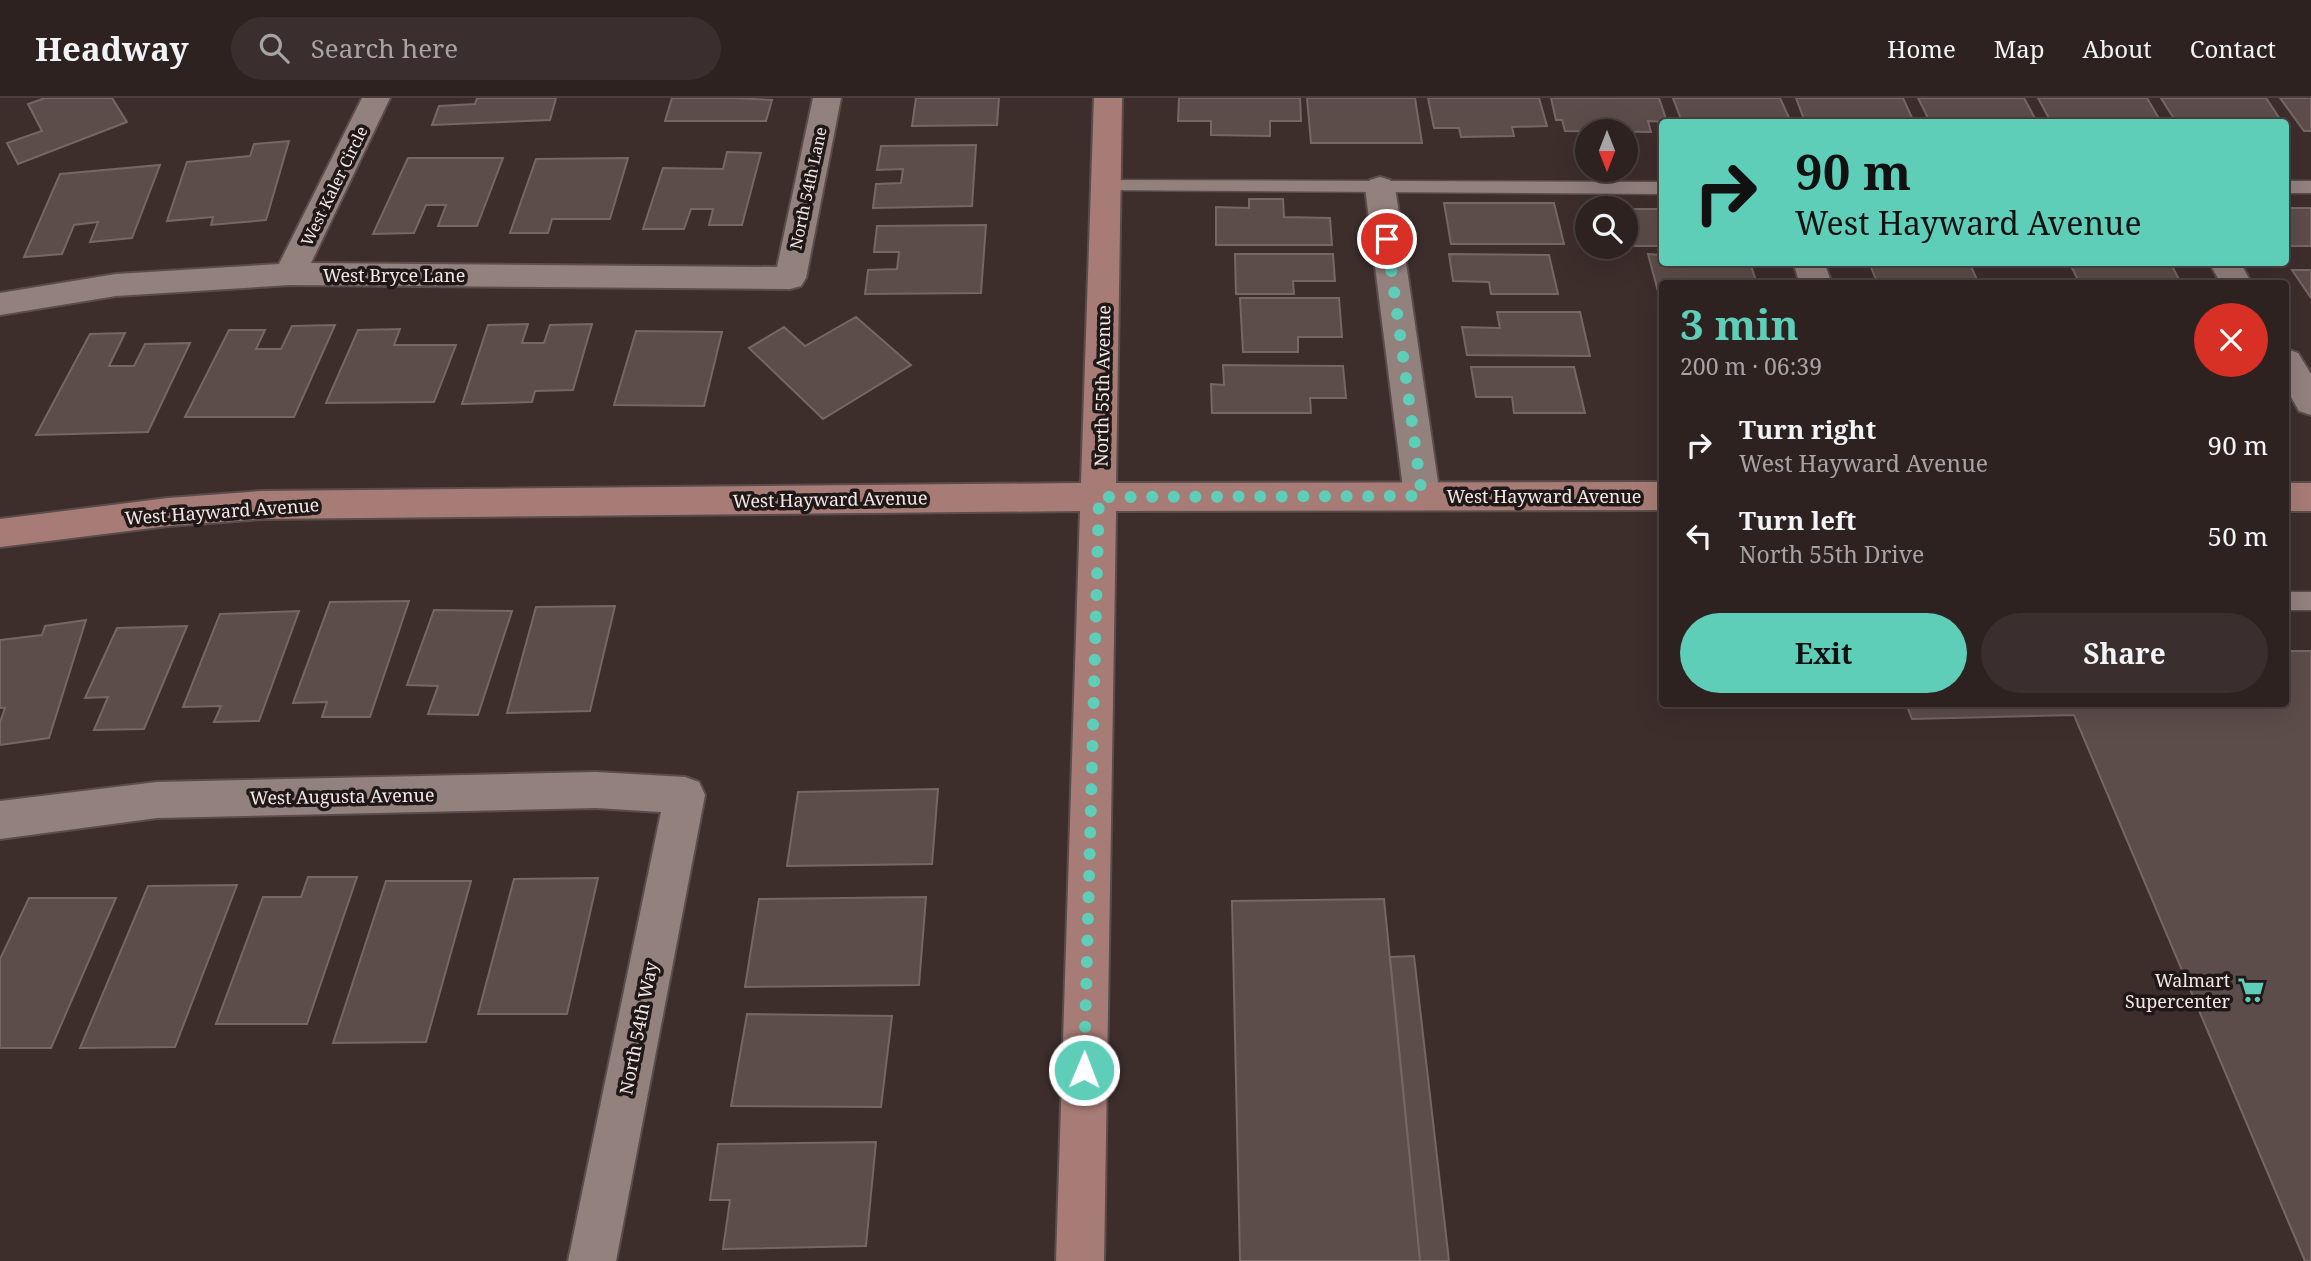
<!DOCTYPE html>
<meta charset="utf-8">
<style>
body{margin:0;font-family:"Noto Serif",serif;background:#3a2f2e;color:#f1f3f6;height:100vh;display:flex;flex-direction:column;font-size:26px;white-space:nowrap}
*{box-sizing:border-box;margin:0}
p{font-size:23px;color:#a7a4a5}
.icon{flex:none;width:38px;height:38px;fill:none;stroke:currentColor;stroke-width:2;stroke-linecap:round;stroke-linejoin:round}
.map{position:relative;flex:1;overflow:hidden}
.side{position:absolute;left:1659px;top:182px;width:630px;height:427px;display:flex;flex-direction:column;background:#2e2221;border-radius:7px;box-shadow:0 7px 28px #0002,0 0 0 2px #493f3f}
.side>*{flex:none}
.guide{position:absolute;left:1659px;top:21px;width:630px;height:147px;border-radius:7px;box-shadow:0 7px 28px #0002,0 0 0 2px #493f3f;background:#5eceb8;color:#111;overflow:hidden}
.needle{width:46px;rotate:180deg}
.tools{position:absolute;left:1575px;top:21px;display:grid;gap:14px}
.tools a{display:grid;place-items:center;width:63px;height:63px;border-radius:50%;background:#2e2221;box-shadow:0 7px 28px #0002,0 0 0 2px #493f3f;font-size:35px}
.pin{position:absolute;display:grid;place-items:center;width:60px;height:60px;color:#fff;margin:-30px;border:4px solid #fff;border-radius:50%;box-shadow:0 2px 7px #0007}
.me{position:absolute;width:77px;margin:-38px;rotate:1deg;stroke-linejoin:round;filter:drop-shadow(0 0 5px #0008)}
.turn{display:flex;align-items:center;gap:24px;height:147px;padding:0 21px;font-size:32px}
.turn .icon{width:91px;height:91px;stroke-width:2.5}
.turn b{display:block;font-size:49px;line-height:60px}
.round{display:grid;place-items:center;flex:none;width:74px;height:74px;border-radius:37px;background:#3a2f2e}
.overview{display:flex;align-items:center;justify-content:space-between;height:119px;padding:0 21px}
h1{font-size:42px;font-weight:700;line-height:52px;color:#5eceb8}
.action{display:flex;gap:14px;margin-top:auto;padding:14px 21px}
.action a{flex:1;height:80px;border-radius:42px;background:#5eceb8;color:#111;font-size:28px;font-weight:700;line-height:80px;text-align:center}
.action a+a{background:#3a2f2e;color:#f1f3f6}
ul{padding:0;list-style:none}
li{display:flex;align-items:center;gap:21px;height:91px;padding:0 21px}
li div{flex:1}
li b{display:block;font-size:26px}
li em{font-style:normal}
header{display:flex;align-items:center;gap:42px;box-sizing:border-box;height:98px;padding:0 35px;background:#2e2221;border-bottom:2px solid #493f3f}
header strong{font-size:33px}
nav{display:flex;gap:38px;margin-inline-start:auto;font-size:24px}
.search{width:490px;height:63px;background:#3a2f2e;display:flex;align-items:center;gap:18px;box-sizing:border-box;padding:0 24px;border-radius:38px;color:#a7a4a5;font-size:26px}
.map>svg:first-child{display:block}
</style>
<header>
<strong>Headway</strong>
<div class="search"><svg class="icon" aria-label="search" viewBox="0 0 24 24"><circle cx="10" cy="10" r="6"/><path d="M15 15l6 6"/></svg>Search here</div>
<nav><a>Home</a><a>Map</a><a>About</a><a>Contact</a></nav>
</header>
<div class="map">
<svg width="2311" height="1163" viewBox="0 0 2311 1163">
<rect width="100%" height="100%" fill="#3d2e2c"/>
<!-- building -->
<path fill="#5d4d4a" stroke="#776663" stroke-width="2" d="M45 0H112L127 24 18 66 7 45 42 33 28 6Z
M477 0H556L550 22 432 27 439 8 475 6Z
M672 0H734L772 2 766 23H665Z
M916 0H999L997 27 912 28Z
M1179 0H1300L1301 23H1270V38L1211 37V23H1178Z
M1307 0H1415L1422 45H1311Z
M1428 0H1539L1547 28 1512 29 1514 38 1461 39 1459 30H1434Z
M1551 0H1659L1667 24 1648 23 1651 34 1565 33 1562 22H1556Z
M1673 0H1780L1791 24H1682Z
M1796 0H1903L1914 24H1805Z
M1918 0H2024L2037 24H1930Z
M2038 0H2147L2161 24H2051Z
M2161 0H2266L2282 24H2176Z
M2280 0H2311V33H2304Z
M289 43 266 122 211 127 213 119 167 123 187 64 250 58 254 46Z
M976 47 972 108 873 110 876 86 901 85 903 71 877 72 881 48Z
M727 54 761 55 742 127H709L713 111H691L684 131H643L663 70 723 71Z
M408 60H503L477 128H438L446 107H426L414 135 373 136Z
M628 60 610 121H552L548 135H510L536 61Z
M160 67 132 140 90 144 98 124 74 127 62 156 24 159 60 76Z
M1249 101H1283L1284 119 1330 120 1332 147H1216V109L1249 110Z
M1444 105H1554L1564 146H1451Z
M2286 110H2311V148H2286V121H2290Z
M1626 111H1662V148H1631L1626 129Z
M986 127 981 195 865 196 868 172 897 171 899 154H874L877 128Z
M1235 156H1333L1335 183H1293L1294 196H1236Z
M1449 156 1549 157 1558 196H1491L1489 184 1453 183Z
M1648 156 1662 157V164H1750L1756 183 1662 186V197H1659Z
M1869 164H1969L1979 186 1877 184Z
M2069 164H2170L2181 185 2080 186Z
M2292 172H2311V200Z
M1240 200H1339L1342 239H1298V254H1243Z
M1497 214H1580L1590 258 1467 257 1462 229 1500 230Z
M856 219 911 267 823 321 749 250 784 229 805 248Z
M528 226 522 245H544L550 227 592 226 573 292 535 293 532 304 462 306 488 227Z
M335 227 294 319H185L229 232H265L256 251H281L292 228Z
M400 231 394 247H456L434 304 326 305 358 232Z
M636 233 722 234 704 308 614 307Z
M125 235 109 268H134L145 246 190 245 148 334 36 337 90 236Z
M1223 267 1343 268 1346 300H1310L1311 315H1212L1211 286 1224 287Z
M1471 269H1574L1585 315H1514L1512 299H1476Z
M409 503 370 619H322L327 604 293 605 330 504Z
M615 508 590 613 507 615 536 509Z
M434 512 512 513 478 617 428 616 438 588 407 587Z
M299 513 259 623 214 624 221 608 183 609 220 516Z
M86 522 49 640 0 647V624L5 610H0V542L42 537 45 528Z
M187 528 144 631 94 632 108 599 85 600 117 530Z
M2286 553H2311V1163H2305L2074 617 1912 621 1906 606H2286Z
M938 691 932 766 787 768 798 694Z
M308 779H357L307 926H216L263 799H301Z
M598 780 567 916H478L514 781Z
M386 783H471L426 944 333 945Z
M237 787 175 949 80 950 148 788Z
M926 799 919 887 745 889 759 801Z
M29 800H116L51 950H0V861Z
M1384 801 1420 1163H1240L1232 803Z
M1414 858 1449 1163H1420L1390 859Z
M747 916 892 918 881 1009 731 1008Z
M876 1044 866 1148 723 1151 730 1102H710L718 1046Z"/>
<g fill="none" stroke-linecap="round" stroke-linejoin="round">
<!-- lane casing -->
<g stroke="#5a4d4b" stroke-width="3">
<path id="lane" d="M1106 82 1662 84V96L1100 92 1097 88 1100 84Z
M2286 83H2311V95H2286Z
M2286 494H2311V512H2286Z"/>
</g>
<!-- street casing -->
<g stroke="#5a4d4b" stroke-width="4">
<path id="street" d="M362 0H390L311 165 777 169 813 0H841L806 180 801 188 790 191 290 187 116 198 0 217V195L116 176 279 166Z
M1380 79 1390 82 1395 89 1440 398 1434 408 1422 412 1410 408 1404 398 1365 89 1370 82Z
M1793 164H1824L1832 186H1800Z
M2209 164H2240L2252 186H2221Z
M2286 251 2298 255 2311 276V317L2299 313 2286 290Z
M596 674 685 679 699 684 705 697 616 1163H568L661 714 596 710 157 720 0 741V703L157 684Z"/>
</g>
<!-- secondary casing -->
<g stroke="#5a4d4b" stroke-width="4">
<path id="secondary" d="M1094 0H1122L1116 385 1662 384V412L1116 413 1104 1163H1056L1080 413 262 421 168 428 0 449V421L168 400 262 393 1081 385Z
M2286 385H2311V413H2286Z"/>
</g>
<!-- lane -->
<use href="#lane" fill="#93817e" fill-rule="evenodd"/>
<!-- street -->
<use href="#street" fill="#93817e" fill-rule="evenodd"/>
<!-- secondary -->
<use href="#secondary" fill="#a87c76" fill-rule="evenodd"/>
</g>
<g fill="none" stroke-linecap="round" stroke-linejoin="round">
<!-- route -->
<path stroke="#5eceb8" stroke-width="12" stroke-dasharray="0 21.6" d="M1084 972 1099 399 1422 398 1387 141"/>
</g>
<!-- icons -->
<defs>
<g id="supermarket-bare" transform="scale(2.1)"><path d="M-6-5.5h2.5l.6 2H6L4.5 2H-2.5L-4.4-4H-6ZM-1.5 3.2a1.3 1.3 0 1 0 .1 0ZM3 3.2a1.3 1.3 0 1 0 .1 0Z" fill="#5eceb8" stroke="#1f1817" stroke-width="2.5" paint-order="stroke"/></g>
</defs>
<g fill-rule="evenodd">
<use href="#supermarket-bare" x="2251" y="892"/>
</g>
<g text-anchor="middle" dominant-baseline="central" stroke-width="7" stroke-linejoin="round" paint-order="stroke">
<!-- far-street labels -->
<g font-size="16" fill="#f3e9e7" stroke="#1f1817">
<text transform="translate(334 88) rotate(-64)">West Kaler Circle</text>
<text transform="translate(808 90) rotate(-78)">North 54th Lane</text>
</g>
<!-- street labels -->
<g font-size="18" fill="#f3e9e7" stroke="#1f1817">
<text x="394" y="177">West Bryce Lane</text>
<text transform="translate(1102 288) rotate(-89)">North 55th Avenue</text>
<text x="1544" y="398">West Hayward Avenue</text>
<text transform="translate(830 401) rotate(-1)">West Hayward Avenue</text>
<text transform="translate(222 413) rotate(-4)">West Hayward Avenue</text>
<text transform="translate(342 698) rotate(-1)">West Augusta Avenue</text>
<text transform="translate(638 930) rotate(-79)">North 54th Way</text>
</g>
<!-- poi labels -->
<g font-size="18" fill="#f3e9e7" stroke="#1f1817" text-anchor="end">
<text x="2230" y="882">Walmart<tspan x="2230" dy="21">Supercenter</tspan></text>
</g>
</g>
</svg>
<div class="tools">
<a><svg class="needle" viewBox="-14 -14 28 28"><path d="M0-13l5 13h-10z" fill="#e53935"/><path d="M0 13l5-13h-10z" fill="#a7a4a5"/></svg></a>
<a><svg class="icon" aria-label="search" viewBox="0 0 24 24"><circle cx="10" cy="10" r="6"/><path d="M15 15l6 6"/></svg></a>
</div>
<div class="pin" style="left:1387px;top:141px;background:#d93025"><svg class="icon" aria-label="arrive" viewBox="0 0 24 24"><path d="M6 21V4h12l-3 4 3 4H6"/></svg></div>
<svg class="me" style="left:1084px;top:972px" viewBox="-20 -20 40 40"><circle r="17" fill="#5eceb8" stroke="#fff" stroke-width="3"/><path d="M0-11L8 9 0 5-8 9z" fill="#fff"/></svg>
<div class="guide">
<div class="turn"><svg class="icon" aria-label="right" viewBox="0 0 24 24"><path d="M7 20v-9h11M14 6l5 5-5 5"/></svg><div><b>90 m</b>West Hayward Avenue</div></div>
</div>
<section class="side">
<div class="overview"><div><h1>3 min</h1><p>200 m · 06:39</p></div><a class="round" style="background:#d93025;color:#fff"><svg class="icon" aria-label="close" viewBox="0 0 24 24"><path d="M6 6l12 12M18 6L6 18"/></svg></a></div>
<ul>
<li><svg class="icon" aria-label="right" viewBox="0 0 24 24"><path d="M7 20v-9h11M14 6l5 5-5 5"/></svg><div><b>Turn right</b><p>West Hayward Avenue</p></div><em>90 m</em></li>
<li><svg class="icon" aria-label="left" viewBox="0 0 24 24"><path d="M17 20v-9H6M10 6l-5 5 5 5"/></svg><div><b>Turn left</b><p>North 55th Drive</p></div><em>50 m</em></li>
</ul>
<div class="action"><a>Exit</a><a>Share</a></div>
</section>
</div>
